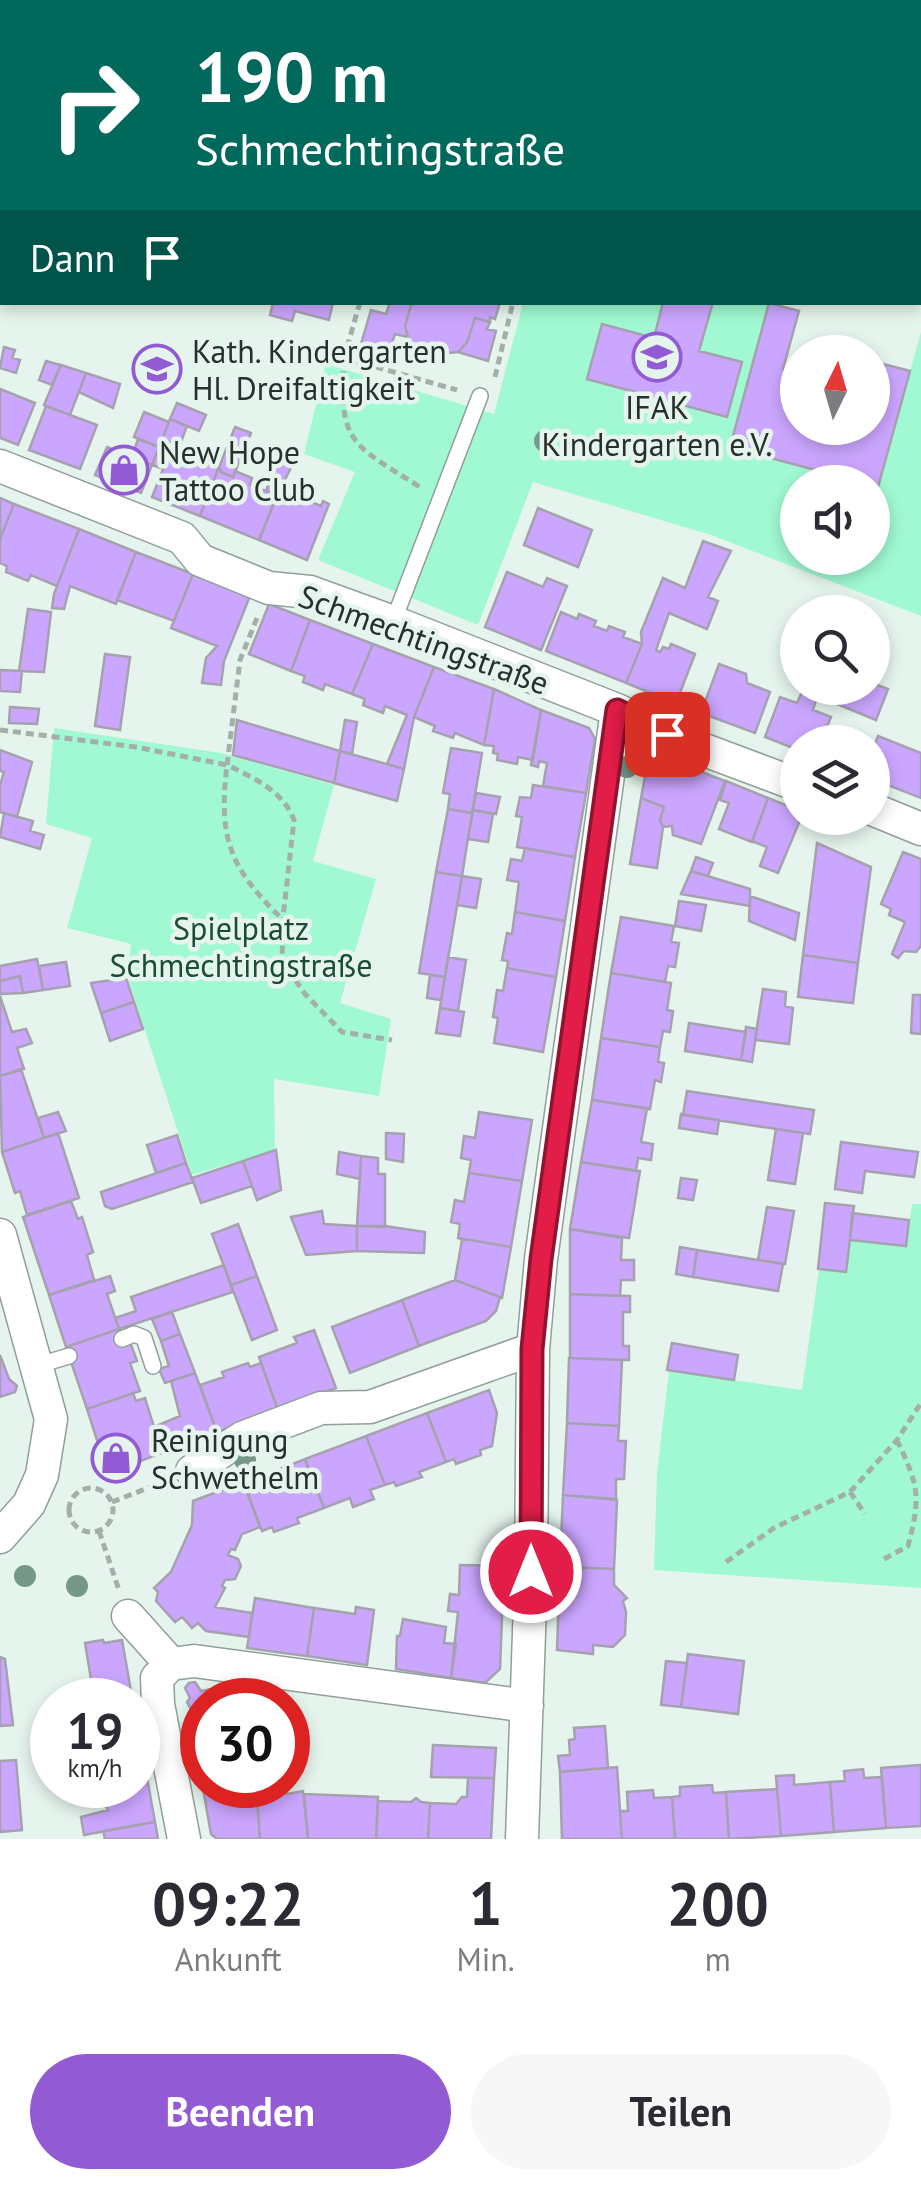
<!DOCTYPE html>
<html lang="de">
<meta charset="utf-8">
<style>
body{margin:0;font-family:"PT Sans",sans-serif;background:#f7f7f7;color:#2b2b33;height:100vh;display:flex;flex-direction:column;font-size:38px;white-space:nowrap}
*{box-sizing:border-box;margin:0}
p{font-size:32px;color:#7c7c81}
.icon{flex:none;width:55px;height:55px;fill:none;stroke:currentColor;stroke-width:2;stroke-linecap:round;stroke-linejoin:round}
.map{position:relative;height:1839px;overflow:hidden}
.details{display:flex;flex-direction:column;background:#fff;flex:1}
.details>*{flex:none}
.guide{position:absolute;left:0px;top:0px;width:922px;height:305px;box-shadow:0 5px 15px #0003;background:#00695c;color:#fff;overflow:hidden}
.needle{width:65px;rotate:5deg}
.buttons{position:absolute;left:780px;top:335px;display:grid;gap:20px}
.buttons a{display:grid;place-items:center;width:110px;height:110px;border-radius:50%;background:#fff;box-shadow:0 5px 15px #0003;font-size:50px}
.speed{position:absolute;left:30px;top:1678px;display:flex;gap:20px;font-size:50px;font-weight:700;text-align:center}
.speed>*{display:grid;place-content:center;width:130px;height:130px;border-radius:50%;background:#fff;box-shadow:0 5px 15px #0003;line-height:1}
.speed small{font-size:25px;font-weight:400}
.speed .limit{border:15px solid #d22;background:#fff;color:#111}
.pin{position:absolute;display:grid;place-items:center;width:85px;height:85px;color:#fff;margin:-42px;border-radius:20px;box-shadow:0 5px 15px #0006}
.me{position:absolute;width:110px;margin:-55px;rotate:0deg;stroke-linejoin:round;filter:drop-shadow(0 0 8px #0008)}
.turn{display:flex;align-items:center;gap:35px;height:210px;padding:0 30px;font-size:45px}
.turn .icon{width:130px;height:130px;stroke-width:2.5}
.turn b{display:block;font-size:70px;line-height:85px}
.then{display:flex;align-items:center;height:95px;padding:0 30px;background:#0003;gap:20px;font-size:38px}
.eta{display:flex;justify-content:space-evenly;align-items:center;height:170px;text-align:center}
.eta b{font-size:60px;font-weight:700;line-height:70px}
.action{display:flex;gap:20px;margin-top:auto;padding:20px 30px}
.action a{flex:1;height:115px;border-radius:60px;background:#935bd3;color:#fff;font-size:40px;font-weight:700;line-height:115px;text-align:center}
.action a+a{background:#f7f7f7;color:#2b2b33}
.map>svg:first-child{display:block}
</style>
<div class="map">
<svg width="921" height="1839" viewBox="0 0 921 1839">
<rect width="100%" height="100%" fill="#e5f5ed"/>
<!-- green -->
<path fill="#a0f9d2" d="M523 303H769L730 447 860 482H798V558H872L873 486 878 487 921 332V616L711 535 533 482 478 625 318 560 355 472 304 454 326 364 494 414Z
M54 728 221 753 334 785 313 861 376 879 340 1003 391 1019 379 1096 274 1079 275 1150 192 1175 127 975 131 944 67 928 92 838 46 824Z
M912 1204H921V1588L654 1570 657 1473 669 1371 802 1390 819 1269 845 1271 851 1239 906 1246Z"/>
<!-- building -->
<path fill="#cba6ff" stroke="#a6a1ae" stroke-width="2.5" d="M273 302H333L329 320 295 311 292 321 270 315Z
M390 302H412L405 326 408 337 395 334 389 352 361 344 371 310 386 314Z
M412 302H498L499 306 495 319 490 317V322L475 318 467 342 458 352 427 355 415 348 408 337 405 326Z
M663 302H713L699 351 742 362 727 417 587 379 602 324 654 338Z
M769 303 799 311 783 369 797 373 790 398 798 400V428H872V361L910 371 878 487 872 486V482H860L730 447Z
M475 318 490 322 487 329 496 331 488 361 458 352 467 342Z
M4 347 15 350 12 358 20 360 16 373 0 368Z
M46 361 61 365 52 385 39 380Z
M61 365 86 373 70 415 44 405Z
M86 373 120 384 113 408 79 392Z
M0 389 35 403 18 445 0 438Z
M177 403 206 415 199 431 170 419Z
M46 406 97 425 80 469 29 450Z
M144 412 169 422 159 447 134 437Z
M170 419 187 426 179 447 162 440Z
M235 427 251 433 233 477 221 472 219 467Z
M138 439 159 447 152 465 132 457Z
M162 440 173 444 163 469 152 465Z
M173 444 180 447 179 452 219 467 200 516 152 497Z
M107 447 152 465 141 493 95 475Z
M280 454 295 460 277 495 266 491Z
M219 467 221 472 233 477 235 471 252 478 250 485 277 495 259 540 200 516Z
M280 489 321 506 323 501 329 504 307 560 259 540Z
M0 498 14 504 0 539Z
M14 504 79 529 57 586 31 575 28 581 6 572 7 566 0 563V539Z
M538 508 592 530 578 567 524 545Z
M79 529 136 552 116 604 70 586 64 609 52 608 54 594Z
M703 541 731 551 708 597 718 601 707 629 669 613 656 650 660 652 663 647 669 649 671 644 695 654 676 703 626 683 642 644 641 632 663 578 685 588Z
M136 552 193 574 174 621 117 600Z
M507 572 543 587 547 578 567 586 541 650 485 627Z
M193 574 250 596 224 661 221 685 202 683 206 658 217 646 171 628Z
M269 604 310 620 291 671 249 654Z
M28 609 51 612 44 672 19 671Z
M561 612 577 619 579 614 596 621 594 626 607 631 609 626 625 632 623 637 642 644 626 683 546 651Z
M310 620 373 644 352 694 325 684 323 690 303 682 305 676 291 671Z
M373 644 434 667 414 717 404 769 387 764 407 715 385 706 383 713 363 705 365 699 352 694Z
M105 654 130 657 120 730 95 726Z
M719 664 746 674 747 683 770 692 755 733 701 713Z
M434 667 494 689 484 745 455 733 453 738 433 731 435 726 414 717Z
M0 670 22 671 20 692 0 691Z
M872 683 888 689 876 720 837 704 843 688H872Z
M494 689 541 710 533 760 518 757 517 764 497 760 498 754 493 753 494 746 484 745Z
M802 692 817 697 813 710 831 717 821 742H798V750L765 737 780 697 797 703Z
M10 707 39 709 37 724 9 723Z
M541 710 589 728 595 739 586 793 543 786 547 763 539 761 538 767 531 765Z
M237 720 340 751 334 783 233 755Z
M345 720 357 722 352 754 340 751Z
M878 736 921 753V798L872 779V751Z
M451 748 482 753 472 813 448 809 450 794 443 793Z
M0 750 32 762 17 817 0 812V785L4 772 0 771Z
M340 751 404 769 397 801 334 783Z
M658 755 725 781 701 844 673 835 672 826 663 827 660 820 664 807 641 798 648 761Z
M726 781 768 798 752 842 719 829 729 803 720 800Z
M533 785 586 793 575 857 517 847 522 817 516 816 520 797 531 798Z
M476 793 500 797 496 814 473 810Z
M641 798 664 807 660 820 663 827 657 868 630 864Z
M768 798 798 810V818H801L778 873 760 866 767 847 752 841Z
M448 809 472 813 462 876 436 872Z
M473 810 493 814 488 842 468 839Z
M4 813 33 821 30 831 44 835 40 849 0 837Z
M817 843 871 867 858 963 803 955Z
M525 848 575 857 565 921 515 912 519 882 507 880 511 859 522 861Z
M903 852 921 859V946L916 952 904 951 898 958 892 954 905 922 889 915 891 909 881 904Z
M696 857 713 863 708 876 691 871Z
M691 871 750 889V906L681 894Z
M436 872 462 876 445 977 419 973Z
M462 876 481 879 476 908 457 905Z
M750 896 799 913 795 940 749 921Z
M679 901 706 905 701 931 675 926Z
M515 912 565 921 556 977 507 968 508 961 502 960 507 933 512 934Z
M621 917 674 926 671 942 679 943 675 967 668 966 665 982 611 973Z
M803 955 858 963 853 1003 798 997Z
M448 957 466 960 458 1011 440 1008Z
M37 959 43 990 23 993 20 976 0 981V966Z
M66 962 70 986 43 990 39 966Z
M507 968 556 977 543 1052 494 1043 498 1018 493 1017 497 990 503 991Z
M611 973 671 983 667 1010 673 1011 670 1032 663 1031 660 1047 601 1038Z
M430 975 445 977 441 1000 427 998Z
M20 976 23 993 0 994V981Z
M126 978 134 1002 101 1013 91 983Z
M763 989 786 992 785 1006 793 1008 789 1044 755 1040Z
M913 995H921V1034L911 1033Z
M0 996 12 1032 26 1029 32 1043 17 1048 24 1069 0 1076Z
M134 1002 143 1029 110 1041 101 1013Z
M440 1008 464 1012 460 1036 436 1033Z
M689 1023 746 1032 741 1060 685 1051Z
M746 1027 757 1029 752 1062 741 1060Z
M601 1038 660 1047 658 1062 664 1063 661 1082 655 1080 650 1109 592 1100Z
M21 1069 44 1138 2 1152 0 1076Z
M687 1091 814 1110 810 1134 683 1115Z
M592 1100 647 1108 641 1142 653 1144 651 1160 638 1158 636 1171 581 1162Z
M58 1112 66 1131 44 1138 38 1118Z
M479 1112 532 1120 522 1181 469 1173 471 1160 461 1158 464 1136 475 1138Z
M681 1114 719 1120 717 1134 679 1128Z
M776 1129 803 1133 795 1184 768 1180Z
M58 1133 79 1198 27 1215 20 1191 15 1193 2 1152Z
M386 1133 404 1134 403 1162 386 1159Z
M177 1135 186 1163 156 1173 147 1145Z
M841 1142 918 1152 914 1177 865 1171 862 1193 835 1189Z
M276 1150 281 1190 257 1200 243 1161Z
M339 1152 361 1156 360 1179 337 1174Z
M361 1156 378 1158V1174H385V1227L357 1226Z
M243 1161 252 1186 201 1203 192 1178Z
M581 1162 640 1171 629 1238 570 1229Z
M186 1163 193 1182 112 1209 105 1206 101 1192Z
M469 1173 522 1181 511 1247 458 1238 460 1224 451 1222 455 1200 464 1202Z
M681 1178 697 1180 693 1200 678 1198Z
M71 1201 78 1219 82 1217 93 1252 87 1255 94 1280 49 1295 23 1217Z
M825 1203 854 1206 846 1272 818 1269Z
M767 1207 794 1211 785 1264 758 1260Z
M322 1211 324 1224 357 1226V1251L306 1255 291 1217Z
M852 1213 909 1220 906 1246 850 1240Z
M238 1224 257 1276 231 1285 212 1234Z
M357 1226H385L425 1232 424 1253 357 1251Z
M570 1229 622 1238 621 1260H634V1280H621L620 1296 570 1294Z
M458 1238 511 1247 502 1298 455 1280 462 1240Z
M680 1247 697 1250 693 1277 676 1274Z
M697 1250 783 1264 778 1291 693 1277Z
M224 1265 233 1292 119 1329 115 1318 136 1311 131 1297Z
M110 1276 115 1291 107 1294 119 1329 66 1347 49 1295Z
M257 1276 277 1330 252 1340 231 1285Z
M455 1280 500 1297 496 1311 486 1321 419 1346 402 1300Z
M570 1294 630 1296V1312H623V1346H629V1360L570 1358Z
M402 1300 419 1346 350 1373 332 1327Z
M172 1312 180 1334 161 1341 152 1319Z
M119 1329 124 1344 130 1342 137 1361 130 1363 140 1391 87 1409 66 1347Z
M314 1330 336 1388 278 1410 259 1357 297 1343 294 1337Z
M180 1334 195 1373 165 1383 159 1369 169 1366 161 1341Z
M672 1343 738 1355 734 1380 667 1370Z
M0 1355 9 1379 17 1386 15 1392 0 1397Z
M569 1358 622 1360 619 1426 567 1423Z
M248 1363 250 1367 261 1363 278 1410 217 1432 200 1385 224 1377 222 1372Z
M195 1373 217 1432 117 1470 105 1465 87 1409 133 1393 136 1401 145 1398 154 1427 180 1416 171 1381Z
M489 1390 497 1413 492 1446 480 1450 481 1455 456 1464 454 1459 446 1462 427 1413Z
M427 1413 446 1462 419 1472 422 1477 396 1486 394 1482 385 1485 366 1436Z
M567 1423 619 1426 618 1441H626L624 1479H616V1499L563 1495Z
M366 1436 385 1485 370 1490 374 1499 353 1507 350 1498 324 1508 305 1459Z
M305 1459 324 1508 297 1518 299 1523 274 1532 272 1527 262 1531 244 1483Z
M243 1482 260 1527 242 1534 235 1550 231 1549 228 1555 238 1559 241 1566 235 1579 225 1580 222 1586 225 1588 215 1607 252 1613 249 1637 206 1631 198 1623 192 1628 182 1617 175 1622 156 1601 158 1592 154 1588 171 1572 192 1525 193 1501Z
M563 1495 617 1500 614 1569 560 1567Z
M460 1565 504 1566 500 1669 485 1683 451 1678 458 1612 448 1611 450 1594 459 1595Z
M560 1567 614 1569V1585L627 1598 623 1601 626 1612 625 1635 613 1647 593 1645V1654L557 1650Z
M255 1598 314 1608 307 1656 247 1648Z
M356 1607 374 1610 367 1665 307 1656 314 1608 355 1614Z
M403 1619 446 1627 444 1643 456 1644 451 1678 396 1669 397 1636H400Z
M103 1640 104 1643 122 1640 131 1691 94 1697 85 1643Z
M688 1654 744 1661 738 1714 681 1707Z
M0 1657 5 1659 13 1725 0 1726Z
M666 1661 687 1663 681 1707 661 1705Z
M195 1682 201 1691 222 1687 232 1694 248 1690 255 1700H202V1739H198L194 1736 195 1727 190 1717 193 1713 187 1702 190 1698 185 1688 189 1683Z
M131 1691 133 1700H87V1698Z
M605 1726 608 1768 560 1772 558 1756 570 1755 569 1740 575 1739 574 1728Z
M433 1745 496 1748 494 1778 431 1777Z
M138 1750H142L155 1822 84 1835 81 1817 108 1810 103 1802 90 1804 87 1785H138Z
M202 1759V1785H234L239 1807 248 1805 247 1800 257 1799 260 1839H217L211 1834 198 1760Z
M16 1760 22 1830 0 1832V1761Z
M921 1765V1826L886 1828 881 1768Z
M617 1767 622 1839H562L560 1772Z
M863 1769 864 1778 882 1777 886 1828 834 1832 830 1782 845 1781 844 1771Z
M794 1775V1785L830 1782 834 1832 781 1836 776 1776Z
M468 1778H494L491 1839H428L430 1803 456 1804 462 1797H467Z
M712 1785 713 1793 726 1792 729 1839H675L672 1797 680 1796V1787Z
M286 1789 287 1794 303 1791 308 1839H260L257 1799 268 1798 267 1792Z
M777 1789 781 1836 729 1839 726 1792Z
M653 1790 654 1798 672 1797 675 1839H622L620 1811H628L627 1792Z
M304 1794 378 1797 376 1839H308Z
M416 1798 421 1802 430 1803 428 1839H376L378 1801 411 1802Z
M155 1822 158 1839H105L103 1831Z"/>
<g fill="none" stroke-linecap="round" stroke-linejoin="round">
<!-- service casing -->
<g stroke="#919f98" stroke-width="18">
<path id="service" d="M393 622 480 396
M122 1339 134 1334 144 1338 153 1366
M39 1365 69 1356"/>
</g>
<!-- minor casing -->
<g stroke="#919f98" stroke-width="35">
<path id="minor" d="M446 2V0
M520 2 521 0
M920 155H921
M0 202 2 200
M0 466 182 538 200 560 269 588 310 592 393 622 617 710 691 745 798 785
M872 809 921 829
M0 1235 51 1419 42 1475 29 1504 0 1537
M192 1471 242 1438 321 1408 370 1407 533 1349
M128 1616 171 1664 157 1678 158 1704 184 1839
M171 1664 194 1661 527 1706
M522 1839 531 1573 533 1349 541 1259 617 710"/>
</g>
<!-- path -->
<path stroke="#a3afa9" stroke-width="5" stroke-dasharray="8 5" stroke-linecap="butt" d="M360 302 344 358 457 390
M344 358C338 444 352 444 420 487
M495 377 513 302
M257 618 240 660 227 765C253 777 284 792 294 820L283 918
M0 730 136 747 227 765C218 840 230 868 283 920L282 961 305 994 342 1032 392 1040
M69 1510a22 22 0 1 1 44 0a22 22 0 1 1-44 0Z
M850 1492 865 1514
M112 1502 166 1481
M99 1531 119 1590
M884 1559 908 1546C921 1496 919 1487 897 1440
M726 1562 774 1528 850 1492 897 1440 921 1403"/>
<!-- service -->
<use href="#service" stroke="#fff" stroke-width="15"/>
<!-- minor -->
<use href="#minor" stroke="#fff" stroke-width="32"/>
</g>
<!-- trees -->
<g fill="#75988a">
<circle cx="545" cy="441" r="11"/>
<circle cx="627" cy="767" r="11"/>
<circle cx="245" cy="1460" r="11"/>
<circle cx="25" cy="1576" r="11"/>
<circle cx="77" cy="1586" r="11"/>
</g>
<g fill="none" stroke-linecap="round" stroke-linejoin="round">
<!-- route casing -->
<g stroke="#92132f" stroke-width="25">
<path id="route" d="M531 1572 532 1349 541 1259 617 710 667 734"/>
</g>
<!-- route -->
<use href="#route" stroke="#e11d48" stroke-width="18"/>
</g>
<!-- icons -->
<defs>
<g id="school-ring" transform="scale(2.5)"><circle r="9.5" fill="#e5f5ed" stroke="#935bd3" stroke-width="1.5"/><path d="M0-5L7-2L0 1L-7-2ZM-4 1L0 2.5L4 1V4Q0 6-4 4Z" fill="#935bd3"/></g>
<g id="shop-ring" transform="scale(2.5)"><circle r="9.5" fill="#e5f5ed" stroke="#935bd3" stroke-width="1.5"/><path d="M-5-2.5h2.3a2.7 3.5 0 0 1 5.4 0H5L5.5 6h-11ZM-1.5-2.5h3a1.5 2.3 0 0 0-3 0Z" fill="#935bd3"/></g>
</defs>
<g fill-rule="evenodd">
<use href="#school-ring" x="657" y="357"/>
<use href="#school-ring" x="157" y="369"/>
<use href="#shop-ring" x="124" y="470"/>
<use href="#shop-ring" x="116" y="1458"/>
</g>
<g text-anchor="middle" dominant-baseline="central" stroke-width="9" stroke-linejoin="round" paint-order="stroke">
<!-- poi labels -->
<g font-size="32" fill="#292f2c" stroke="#e5f5ed" text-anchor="start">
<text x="192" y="351">Kath. Kindergarten<tspan x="192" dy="37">Hl. Dreifaltigkeit</tspan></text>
<text x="657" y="407" text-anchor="middle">IFAK<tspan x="657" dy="37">Kindergarten e.V.</tspan></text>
<text x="159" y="452">New Hope<tspan x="159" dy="37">Tattoo Club</tspan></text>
<text x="151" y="1440">Reinigung<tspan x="151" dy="37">Schwethelm</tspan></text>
</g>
<!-- street labels -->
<g font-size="32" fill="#292f2c" stroke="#e5f5ed">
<text transform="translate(424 639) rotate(20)">Schmechtingstraße</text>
</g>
<!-- park labels -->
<g font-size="32" fill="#1a4c39" stroke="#e5f5ed">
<text x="241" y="928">Spielplatz<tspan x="241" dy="37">Schmechtingstraße</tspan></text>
</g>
</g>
</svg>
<div class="buttons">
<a><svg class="needle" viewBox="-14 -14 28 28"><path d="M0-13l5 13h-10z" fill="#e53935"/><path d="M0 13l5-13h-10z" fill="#7c7c81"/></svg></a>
<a><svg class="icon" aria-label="sound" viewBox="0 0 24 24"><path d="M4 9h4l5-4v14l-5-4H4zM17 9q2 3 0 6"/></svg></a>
<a><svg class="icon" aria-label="search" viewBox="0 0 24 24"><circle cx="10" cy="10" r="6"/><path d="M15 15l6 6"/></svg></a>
<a><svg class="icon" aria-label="layers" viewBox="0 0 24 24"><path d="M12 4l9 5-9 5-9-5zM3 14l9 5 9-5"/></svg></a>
</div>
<div class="speed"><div>19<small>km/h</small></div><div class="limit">30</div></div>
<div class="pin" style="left:667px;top:734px;background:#d93025"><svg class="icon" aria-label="arrive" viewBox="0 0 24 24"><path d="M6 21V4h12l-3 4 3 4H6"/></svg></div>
<svg class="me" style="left:531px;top:1572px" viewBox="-20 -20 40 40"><circle r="17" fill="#e11d48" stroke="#fff" stroke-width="3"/><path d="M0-11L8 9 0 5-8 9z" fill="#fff"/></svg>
<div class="guide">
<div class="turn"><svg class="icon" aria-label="right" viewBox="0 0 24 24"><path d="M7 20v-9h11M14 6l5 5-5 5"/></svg><div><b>190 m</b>Schmechtingstraße</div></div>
<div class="then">Dann<svg class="icon" aria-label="arrive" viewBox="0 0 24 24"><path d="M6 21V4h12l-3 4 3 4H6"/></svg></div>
</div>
</div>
<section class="details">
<div class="eta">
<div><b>09:22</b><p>Ankunft</p></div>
<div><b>1</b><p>Min.</p></div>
<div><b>200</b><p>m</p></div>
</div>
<div class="action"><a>Beenden</a><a>Teilen</a></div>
</section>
